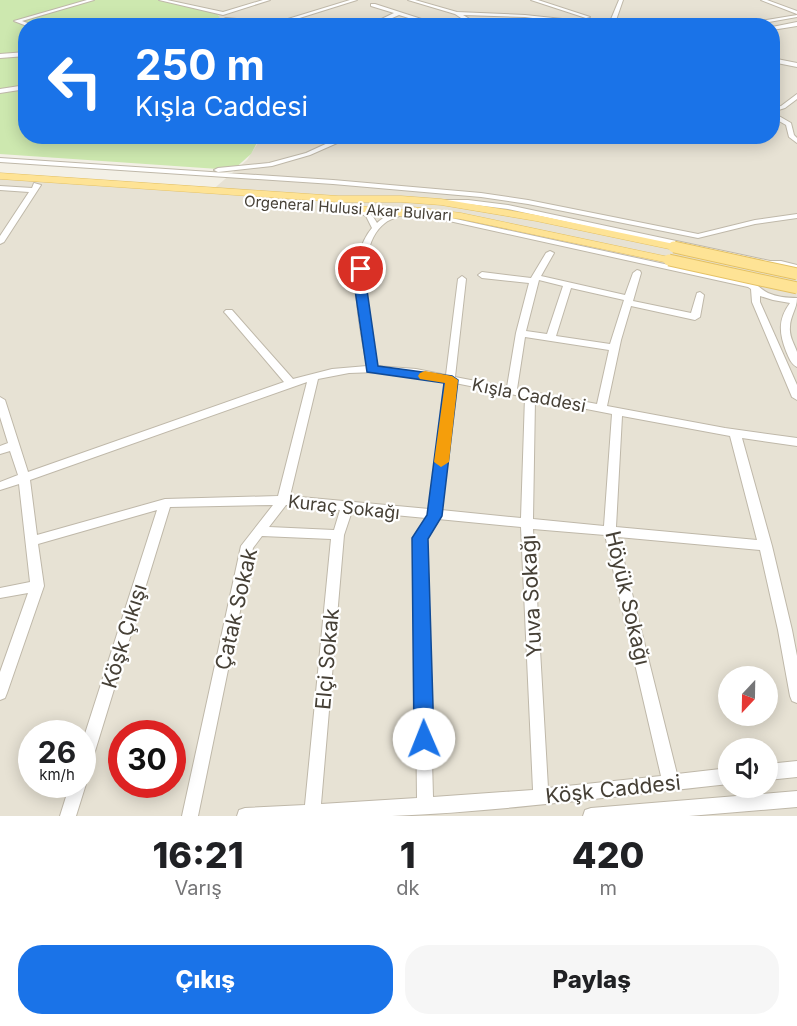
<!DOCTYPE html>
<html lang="tr">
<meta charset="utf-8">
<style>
body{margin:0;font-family:Inter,sans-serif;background:#f6f6f6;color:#202124;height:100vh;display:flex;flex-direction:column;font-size:22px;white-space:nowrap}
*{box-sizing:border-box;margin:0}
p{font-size:20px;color:#757577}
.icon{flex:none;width:33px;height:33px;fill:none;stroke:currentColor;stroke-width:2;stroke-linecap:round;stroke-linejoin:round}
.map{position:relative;height:816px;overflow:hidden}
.sheet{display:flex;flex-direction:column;background:#fff;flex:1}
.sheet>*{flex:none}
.top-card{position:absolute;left:18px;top:18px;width:762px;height:126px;border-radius:24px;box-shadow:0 3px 15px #0003;background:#1a73e8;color:#fff;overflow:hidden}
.needle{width:39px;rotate:202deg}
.controls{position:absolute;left:718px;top:666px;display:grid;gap:12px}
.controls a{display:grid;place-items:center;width:60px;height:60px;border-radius:50%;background:#fff;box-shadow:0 3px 15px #0003;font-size:30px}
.speed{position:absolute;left:18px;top:720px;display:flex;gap:12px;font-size:30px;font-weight:700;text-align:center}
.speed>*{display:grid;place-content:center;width:78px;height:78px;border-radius:50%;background:#fff;box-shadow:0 3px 15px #0003;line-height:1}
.speed small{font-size:15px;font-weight:400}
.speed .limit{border:9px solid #d22;background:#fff;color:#111}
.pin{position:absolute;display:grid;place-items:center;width:51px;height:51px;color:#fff;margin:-26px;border:3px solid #fff;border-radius:50%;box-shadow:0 2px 6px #0007}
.me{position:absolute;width:66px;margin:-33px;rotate:359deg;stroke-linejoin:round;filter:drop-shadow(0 0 4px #0008)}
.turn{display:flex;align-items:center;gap:21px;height:126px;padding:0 18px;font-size:27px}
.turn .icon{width:78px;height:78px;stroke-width:2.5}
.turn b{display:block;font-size:42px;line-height:51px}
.eta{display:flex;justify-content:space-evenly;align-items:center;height:102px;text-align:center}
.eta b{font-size:36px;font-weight:800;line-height:42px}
.cta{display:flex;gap:12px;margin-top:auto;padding:12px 18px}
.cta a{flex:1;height:69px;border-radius:24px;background:#1a73e8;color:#fff;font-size:24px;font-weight:800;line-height:69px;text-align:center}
.cta a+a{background:#f6f6f6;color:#202124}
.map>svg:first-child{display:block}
</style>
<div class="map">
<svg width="797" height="816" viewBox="0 0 797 816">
<rect width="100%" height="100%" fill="#f3f0e6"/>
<!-- residential -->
<path fill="#e7e2d4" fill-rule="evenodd" d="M162 0H797V816H0V177L210 192 247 160 258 143 260 137 772 136V26H210L215 23 219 15ZM729 676H768V716H729ZM32 734H82V784H32ZM122 734H172V784H122ZM729 748H768V788H729Z"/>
<!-- green -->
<path fill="#cde8af" d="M0 0H162L217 14 220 17 209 26H26V136L260 137 251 154 233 170 0 154Z"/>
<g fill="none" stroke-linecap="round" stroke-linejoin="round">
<!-- minor casing -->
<g stroke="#bfb8a9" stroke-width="2">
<path id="minor" d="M87 0H94L22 21 36 26H27L14 21Z
M159 0H167L223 12 263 0H270L223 15Z
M350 0H357L274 26H265Z
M408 0H415L457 12 525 15 609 24 619 0H623L614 26H593L525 17 463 15 473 21V26H467V22L455 14Z
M531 0H538L590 17 586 18Z
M761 0H767L797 11V14Z
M371 4H375L443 26H434L399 15 374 26H367L394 13 371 6Z
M797 15V17L746 26 743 24Z
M226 18 237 19 254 26C247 26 240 22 234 23 228 23 225 24 219 23V21Z
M797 22V26L772 30V27Z
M26 52V56L0 58V54Z
M772 58 797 63V67L772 62Z
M26 85V89L0 93V89Z
M797 94V99L785 108 772 112V108L781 106Z
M772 112 791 123 794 135 797 138V143L789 137 786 125 772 117Z
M343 136H353L310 155 272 166 218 172 214 170 218 168 269 163 306 153Z
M0 158 333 180 481 193 528 200 698 234 755 220 797 214V218L755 224 698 238 528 204 481 197 333 184 0 162Z
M34 183 41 185 4 242 0 244V236L29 192 0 190V186L32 188Z
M438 200H468L508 205 770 261H781L797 265V271L781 267H759L756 266 755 263 508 209 468 204H441L437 202Z
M353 206C364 206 372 214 377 223 383 217 396 211 405 211L406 213C400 217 391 218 385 223 351 248 370 330 376 366L416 369 446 375 458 279 462 276 466 279 455 377 507 387 516 333 529 283 482 278 478 275 482 272 531 278 546 253 550 251 554 253 541 276 625 295 633 273 637 270 640 271 641 273 633 301 691 313 697 293 700 292 704 295 700 317 695 320 631 306 621 340 607 406 725 428 797 438V446L742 438 772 546 792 630 797 656V703L792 701 790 696 778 630 760 550 618 537 677 774 729 768V784C617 796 505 811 392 816 341 816 289 816 237 816L239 810 245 808 305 805 331 539 262 536 253 548 198 816H182L241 546 273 505 170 507 88 774 82 777V743L157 510 38 544 44 586 7 693 5 698 0 700V672L28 593 0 598V588L30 582 19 484 0 490V482L18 475 10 451 0 454V446L8 443 0 417V397L5 400 28 472 284 382 226 314 224 312 226 310H232L293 379 332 369 367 366C360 327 344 261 372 228L366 216 353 210ZM539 280 563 286 547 334 526 331ZM571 288 624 300 610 344 556 336ZM525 337 609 350 597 404 517 389ZM377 372 416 376 445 381 429 509 290 496 318 379 349 373ZM307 382 278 496 165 499 37 535 30 480ZM455 383 525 397 521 518 441 510ZM535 399 612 414 604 526 533 519ZM622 416 730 436 757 540 616 527ZM286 505 340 510 334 530 269 527ZM352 511 426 518 414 538 417 798 321 804 344 535ZM438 519 521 527 533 790 433 797 426 539ZM533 529 605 535 661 776 548 788Z
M419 211 743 281 744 278C753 278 759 289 768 293 777 297 787 298 797 298 797 309 790 316 790 327 789 337 794 343 797 352 797 356 797 362 797 367 791 364 789 358 786 351 779 333 778 319 790 303L773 300 760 296V302L797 385V400L792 397 752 302 751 289 748 287 422 215 418 213Z
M797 761V777L768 780V764Z
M82 778 86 784 76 816H60L70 784H82Z
M797 791V807L689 816H583L585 810 591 808Z"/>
</g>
<!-- major casing -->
<g stroke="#e4c164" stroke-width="1">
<path id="major" d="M0 173 338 196H401L441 199 536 215 674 244 679 247 674 250 536 221 441 205 401 202H338L0 179Z
M337 204 402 210 413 207 461 213 669 257 674 260 669 263 461 219 413 213 402 216 334 209 332 207Z"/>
</g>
<!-- minor -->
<use href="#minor" fill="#fff" fill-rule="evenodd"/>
<!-- major -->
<use href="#major" fill="#fee395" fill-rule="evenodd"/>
<!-- major-bridge casing -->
<g stroke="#e4c164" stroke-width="13" stroke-linecap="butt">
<path id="major-bridge" d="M674 247 797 274
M669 260 797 288"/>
</g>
<!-- major-bridge -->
<use href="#major-bridge" stroke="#fee395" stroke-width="11"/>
</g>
<!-- route -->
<path fill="#1a73e8" stroke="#114b97" stroke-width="1.5" d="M361 265 366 269 367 290 378 366 452 376 458 380 442 516 428 539 434 739 431 746 424 749 417 746 414 739 412 538 427 515 444 383 367 372 355 290V269Z"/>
<!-- slow -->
<path fill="#f59e0b" d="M425 371 452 376 458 380 449 462 441 467 434 462 445 383 420 379 418 376 420 373Z"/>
<g text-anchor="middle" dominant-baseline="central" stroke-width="4.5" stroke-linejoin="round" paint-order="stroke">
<!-- far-street labels -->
<g font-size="15" fill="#464036" stroke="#fff">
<text transform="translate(348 208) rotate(4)">Orgeneral Hulusi Akar Bulvarı</text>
</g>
<!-- street labels -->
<g font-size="18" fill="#464036" stroke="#fff">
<text transform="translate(529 395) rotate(11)">Kışla Caddesi</text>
<text transform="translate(344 507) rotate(6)">Kuraç Sokağı</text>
</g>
<!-- near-street labels -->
<g font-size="21" fill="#464036" stroke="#fff">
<text transform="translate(531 596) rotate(-93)">Yuva Sokağı</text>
<text transform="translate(628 598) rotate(77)">Höyük Sokağı</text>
<text transform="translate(236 609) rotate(-77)">Çatak Sokak</text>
<text transform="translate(124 636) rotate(-73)">Köşk Çıkışı</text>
<text transform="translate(327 659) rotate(-85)">Elçi Sokak</text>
<text transform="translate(613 789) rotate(-6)">Köşk Caddesi</text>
</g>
</g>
</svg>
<div class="controls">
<a><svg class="needle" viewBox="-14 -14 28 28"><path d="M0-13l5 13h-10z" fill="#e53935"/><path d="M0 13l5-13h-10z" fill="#757577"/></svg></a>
<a><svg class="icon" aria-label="sound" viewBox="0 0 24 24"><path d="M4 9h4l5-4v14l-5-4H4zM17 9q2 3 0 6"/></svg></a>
</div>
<div class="speed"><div>26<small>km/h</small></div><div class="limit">30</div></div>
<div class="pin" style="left:361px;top:269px;background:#d93025"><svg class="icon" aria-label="arrive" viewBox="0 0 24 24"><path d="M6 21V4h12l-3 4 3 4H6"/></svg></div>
<svg class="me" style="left:424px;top:739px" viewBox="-20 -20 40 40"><circle r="19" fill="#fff"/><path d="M0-13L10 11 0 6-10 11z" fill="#1a73e8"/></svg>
<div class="top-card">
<div class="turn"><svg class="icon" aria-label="left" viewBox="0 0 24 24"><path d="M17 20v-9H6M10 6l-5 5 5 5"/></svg><div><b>250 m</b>Kışla Caddesi</div></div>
</div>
</div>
<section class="sheet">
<div class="eta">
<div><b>16:21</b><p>Varış</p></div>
<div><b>1</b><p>dk</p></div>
<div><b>420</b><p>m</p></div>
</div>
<div class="cta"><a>Çıkış</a><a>Paylaş</a></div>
</section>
